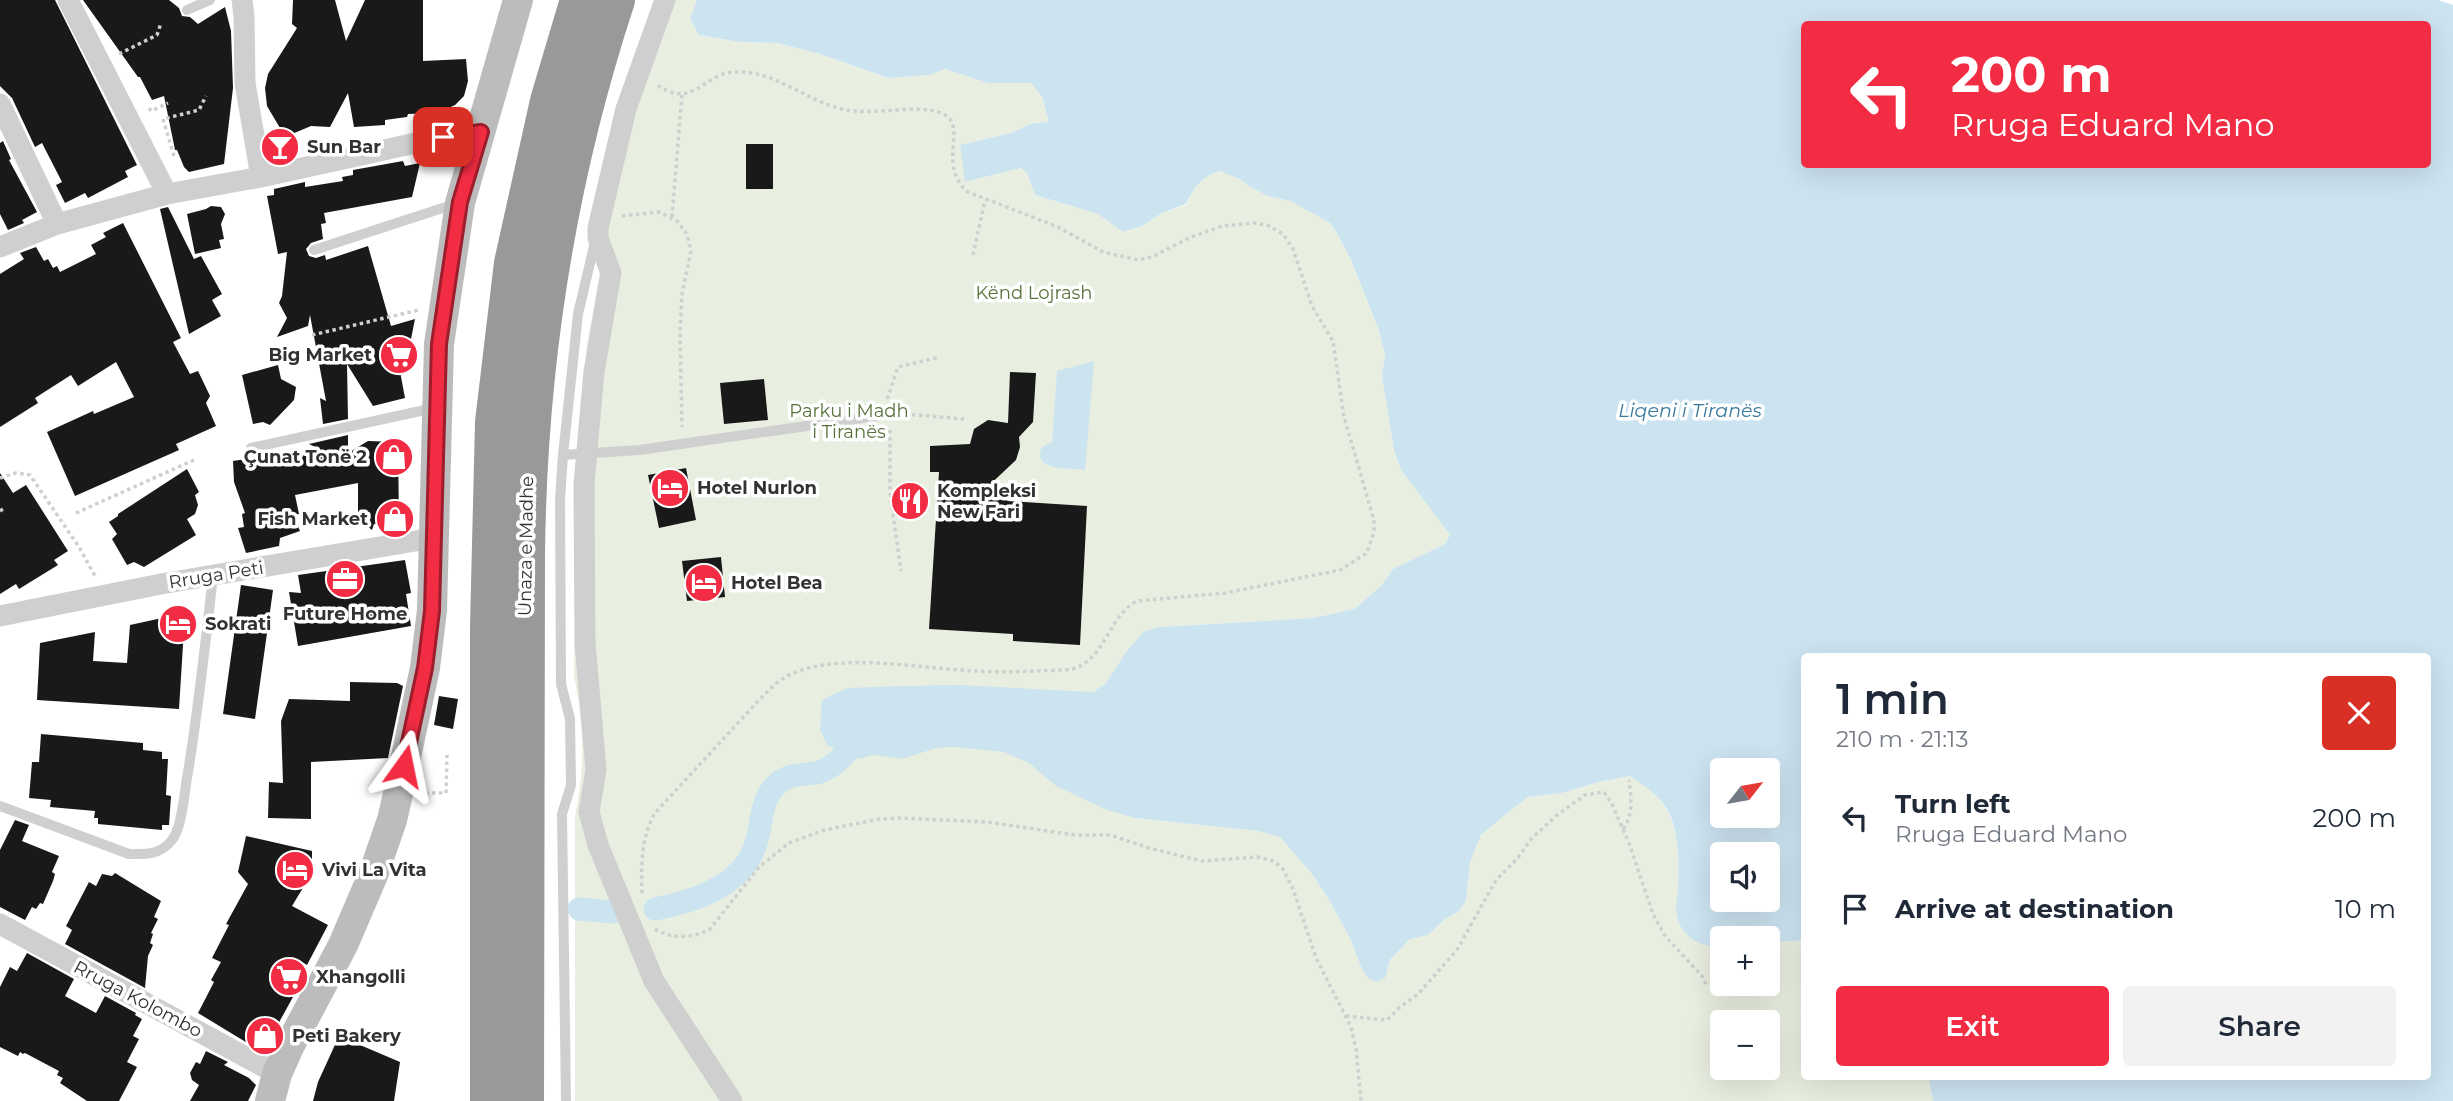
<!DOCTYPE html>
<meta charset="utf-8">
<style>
body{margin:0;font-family:Montserrat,sans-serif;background:#f2f2f3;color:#1f2937;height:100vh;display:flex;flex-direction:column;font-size:26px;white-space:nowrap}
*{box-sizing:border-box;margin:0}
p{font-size:23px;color:#747a83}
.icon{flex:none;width:38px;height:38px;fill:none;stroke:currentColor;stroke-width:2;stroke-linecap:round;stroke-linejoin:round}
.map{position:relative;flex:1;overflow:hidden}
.details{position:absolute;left:1801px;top:653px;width:630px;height:427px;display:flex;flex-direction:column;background:#fff;border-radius:7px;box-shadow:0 7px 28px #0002}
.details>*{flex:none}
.guide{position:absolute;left:1801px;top:21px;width:630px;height:147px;border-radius:7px;box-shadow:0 7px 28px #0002;background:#f12c43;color:#fff;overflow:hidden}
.needle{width:46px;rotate:59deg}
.buttons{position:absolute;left:1710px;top:758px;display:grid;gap:14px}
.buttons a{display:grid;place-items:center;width:70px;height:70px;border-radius:7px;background:#fff;box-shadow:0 7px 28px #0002;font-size:35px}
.pin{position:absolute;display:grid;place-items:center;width:60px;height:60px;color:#fff;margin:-30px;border-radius:14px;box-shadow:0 4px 10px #0006}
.me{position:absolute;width:77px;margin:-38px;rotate:12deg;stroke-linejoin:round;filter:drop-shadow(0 0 5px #0008)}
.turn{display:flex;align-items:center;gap:24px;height:147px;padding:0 35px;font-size:32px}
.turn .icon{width:91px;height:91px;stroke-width:2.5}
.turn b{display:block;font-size:49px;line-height:60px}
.round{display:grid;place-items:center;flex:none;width:74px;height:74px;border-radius:7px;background:#f2f2f3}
.head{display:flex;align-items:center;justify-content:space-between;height:119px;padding:0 35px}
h1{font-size:42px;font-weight:600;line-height:52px}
.button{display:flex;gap:14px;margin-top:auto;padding:14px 35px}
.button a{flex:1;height:80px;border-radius:7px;background:#f12c43;color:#fff;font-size:28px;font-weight:600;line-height:80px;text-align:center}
.button a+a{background:#f2f2f3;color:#1f2937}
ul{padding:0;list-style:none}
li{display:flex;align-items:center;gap:21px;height:91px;padding:0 35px}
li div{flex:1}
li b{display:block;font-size:26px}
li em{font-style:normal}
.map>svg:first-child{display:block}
</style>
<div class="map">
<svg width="2453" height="1101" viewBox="0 0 2453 1101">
<rect width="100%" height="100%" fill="#fff"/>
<!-- green -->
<path fill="#e9efe0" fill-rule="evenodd" d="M667 0H697L690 19 699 35 738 42 777 43 820 54 887 78 930 75 945 69 988 83H1031L1042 97 1049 122 1033 123 1011 133 960 145 966 182 1021 168 1027 173 1035 195 1098 214 1123 232 1142 226 1162 213 1186 205C1194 188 1201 177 1219 171L1240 179 1250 187 1268 196 1290 201 1312 213 1330 223 1338 235 1351 260 1378 328 1385 354 1382 376 1394 451 1401 470 1450 535 1445 544 1393 569 1381 586 1354 609 1313 618 1160 627 1144 631 1126 652 1105 684 1093 692 1135 818 1259 831 1280 837 1312 874 1328 898 1350 938 1361 967 1384 978 1390 960 1410 939 1428 935 1444 920 1459 911 1466 901 1470 861 1481 835 1505 815 1528 797 1562 793 1599 782 1630 776C1637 781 1646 785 1652 791 1686 821 1678 875 1677 916L1717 947H1722V984H1768V943L1804 940V1076H1928L1933 1101H575V816C585 770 584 723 574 677L578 431 587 344 606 237 635 109ZM1722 1022H1768V1068H1722Z"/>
<!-- water -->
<path fill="#cce3f0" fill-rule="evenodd" d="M697 0H2438L2453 5V1101H1933L1928 1076H2427V656H1804V940L1768 943V938H1722V947C1702 948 1681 937 1677 916 1675 908 1677 897 1678 889 1679 867 1679 839 1671 818 1664 798 1646 787 1630 776L1599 782 1562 793 1528 797 1505 815 1481 835 1470 862 1466 901 1459 911 1444 920 1428 935 1410 939 1390 960 1385 978 1377 982 1368 978 1361 967 1350 938 1328 898 1312 874 1280 837 1258 831 1135 818 1107 810 1056 786 1029 763 1004 752 954 747 936 748 902 759 874 755 858 759 827 745 820 729 822 700 847 688 904 686 958 685 1093 692 1105 684 1126 652 1144 631 1160 627 1313 618 1354 609 1381 586 1393 569 1445 544 1450 535 1401 470 1394 451 1382 376 1385 354 1378 328 1351 260 1338 235 1330 223 1312 213 1290 201 1268 196 1250 187 1240 179 1219 171C1201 177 1194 188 1186 204L1162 213 1142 226 1123 232 1098 214 1035 195 1027 173 1021 168 965 182 960 145 1011 133 1033 123 1049 122 1042 97 1031 83H988L945 69 930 75 888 78 820 54 777 43 739 42 699 35 690 19ZM1804 24H2427V164H1804ZM1722 770H1768V816H1722ZM1722 854H1768V900H1722Z
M1094 361 1085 470C1070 468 1031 472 1042 447L1052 442 1057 371Z"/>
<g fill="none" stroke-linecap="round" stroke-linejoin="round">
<!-- canal -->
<path stroke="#cce3f0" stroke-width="23" d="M579 909 613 912
M655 909C697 901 748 884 758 836 762 819 762 799 775 786 789 772 803 776 820 772 831 768 838 762 846 753"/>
</g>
<!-- building -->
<path fill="#191919" d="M0 0H55L137 165 125 171 128 177 88 198 85 193 65 203 56 185 62 182 42 143 35 147 12 98 0 86Z
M83 0H169L179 8 182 16 190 17 198 24 225 7 231 31 233 88 224 164 189 172 184 167 177 150H175L164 96 152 100 140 77H138Z
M293 0H335L346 41 365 0H423V61L466 59 468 81 464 96 455 105 438 113 408 114 407 117 385 120V125L354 127 348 93 330 127 311 126 292 134 280 128 267 106 265 88 268 74 297 28 292 24Z
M3 141 11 159 9 160 37 212 22 220 24 223 8 230 0 214V143Z
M746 144H773V189H746Z
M403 161 405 166 420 163 412 197 324 213 326 223 321 224 323 239 311 243 306 249 309 256 316 258 325 255 326 260 368 246 391 326 415 319 406 364 399 366 405 398 373 406 347 364 348 419 323 424 320 398 326 401 310 315 308 326 277 337 287 318 279 303 282 296 287 252 278 254 267 196 274 195V189L305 182V187L343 181 342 177 353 175V170Z
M211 206 221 207 225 214 221 224 224 239 219 240 221 248 195 254 187 214 206 209Z
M168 207 194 259 201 256 222 294 212 300 221 316 189 334 160 209Z
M123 223 181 338 173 342 190 374 198 371 210 396 206 403 216 426 176 444 179 450 75 496 47 432 93 411 94 414 134 397 116 362 78 386 71 375 35 398 38 403 0 427V274L24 259 20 253 36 247 44 261 48 259 53 268 57 266 60 272 96 254 91 245 106 237 103 233Z
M278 365 281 379 296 387 294 400 270 425 263 422 253 424 242 375Z
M1010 372 1036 373 1033 422 1019 437 1020 447 1016 460 982 492 1007 493V501L1087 506 1080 645 1013 641V634L929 629 939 472H930V446L970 444 974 429 988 420 1008 423Z
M764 379 768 420 724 424 720 383Z
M348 435V453L368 441 398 442 399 524H374L372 530 358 519V483L295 495 299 514 293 515 300 531 280 538 279 546 246 553 238 528 244 527 242 514 245 513 234 482 233 461 317 448 309 444Z
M686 468 696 520 659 528 648 475Z
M187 469 199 492 195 495 198 505 195 514 187 519 196 535 144 567 134 562 127 565 112 539 117 534 109 522 118 516V514Z
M0 473 13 493 26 485 68 551 54 560 58 565 19 589 16 584 0 594Z
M721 557 725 597 687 601 682 561Z
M405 560 411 593 406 594 411 626 298 646 289 592 301 593 298 575Z
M241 585 273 590 255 719 223 714Z
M185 613 179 709 37 700 40 643 95 632 93 661 127 663 130 625Z
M350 682 397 683 403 686 388 758 311 762V819L268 818 269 782 283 783 281 721 289 699 350 701Z
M439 696 458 699 453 729 434 725Z
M41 734 143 743V750L162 752V759H168L166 795 171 796 169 825H162V830L98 824V818H94L95 811 50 807 51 800 29 798 32 762H39Z
M15 820 29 825 22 841 59 856 52 872 55 874 53 881 43 904 40 903 36 909 32 907 25 920 0 907V850Z
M246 836 312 851V873L292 906 328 925 307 965 302 962 286 993 293 997 266 1046 254 1039 249 1044 198 1013 214 982 211 980 221 962 212 958 229 925 226 924 248 884 238 872Z
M115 873 161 901 154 917 158 919 151 933 153 934 150 943 153 945 148 956 145 988 65 944 72 930 66 926 89 882 96 886 102 874 112 876Z
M27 953 74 979 65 996 96 1013 105 996 136 1013 135 1015 142 1019 133 1036 139 1039 127 1062 137 1067 119 1101H87L60 1083 63 1078 57 1075 59 1071 25 1053 23 1054 20 1052 18 1056 0 1047V987L10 967 17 971Z
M339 1036 400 1062 394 1101H313L318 1082Z
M206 1051 228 1062 224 1065 249 1078 256 1085 248 1101H190L199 1085 192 1080 190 1073 196 1062 200 1064Z"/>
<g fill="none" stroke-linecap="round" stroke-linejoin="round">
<!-- path -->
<path stroke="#cfcfcf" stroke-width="3.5" stroke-dasharray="3.5 3.5" stroke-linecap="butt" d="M119 54 157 35 161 23
M149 108 151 111 168 103
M174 156 163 119 199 110 206 96
M622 216 659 212 677 221 687 234 691 251 682 294 680 333 682 427
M672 217 682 94
M973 255 985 200
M312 335 419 310
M887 399 898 367 940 357
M905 414 964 419
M890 430V493L901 571
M0 478 16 473 30 475 79 547 95 576
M0 511 3 509
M76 513 194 460
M425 793H446L447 755
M1623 829C1634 815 1631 797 1629 780
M642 893C641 866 641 837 655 813L760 699C770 689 780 678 794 673 844 652 922 669 976 671 995 672 1015 672 1035 671 1047 670 1061 671 1072 669 1105 661 1108 616 1137 601L1225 593 1340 570 1367 553 1374 532V520L1344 417 1333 341 1312 306 1293 249 1283 234 1267 225 1254 223 1222 226 1189 238 1152 257 1138 260 1103 252 1058 227 968 192C937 167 967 127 945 115 924 103 880 114 855 111 812 108 778 69 734 72 702 74 692 111 656 84
M655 929C673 940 692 938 710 929L759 867 789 843 824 830 880 819 900 818 987 822 1075 835H1110L1149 848 1202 861 1257 857 1274 861 1283 869 1293 889 1316 958 1351 1027 1356 1049 1361 1101
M1346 1016 1387 1020 1399 1008 1418 994 1457 950 1496 880 1517 859 1532 838 1557 815 1585 795 1604 792 1611 802 1629 843 1653 914 1665 936 1702 976 1707 986"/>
<!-- lane -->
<path stroke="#cfcfcf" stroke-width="10" d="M187 10 210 0
M314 250 458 203
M251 448 434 408
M563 455 639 450 890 414
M0 806 129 854C147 854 160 855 172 840 181 829 184 799 186 784 198 715 205 646 213 576
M566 1101 562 814 571 785 570 719 561 684 560 499 563 455 578 314 595 242"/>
<!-- street -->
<path stroke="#cfcfcf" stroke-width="21" d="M68 0 167 194
M242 0 244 16 245 83 261 177
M665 0 626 109 598 228V238L611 273 594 372 584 484 585 643 596 770 589 812 598 845 654 981 732 1101
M0 104 57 224
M0 247 57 224 167 194 261 177 443 137 481 132
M0 616 161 584 433 538
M0 924 277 1074"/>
<!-- secondary -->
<path stroke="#bcbcbc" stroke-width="30" d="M270 1101 277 1074 289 1047 343 945 373 875 392 820 398 794 425 668 432 610 439 344 460 203 518 0"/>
<!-- highway -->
<path stroke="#999" stroke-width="38" d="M489 1101V627L494 422 513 263 549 101 579 0
M525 1101 526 554C528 366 557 179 616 0"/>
</g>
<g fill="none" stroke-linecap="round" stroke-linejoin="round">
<!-- route casing -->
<g stroke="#9d1d2c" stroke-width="18">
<path id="route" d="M404 766 425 668 432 611 439 344 460 202 481 132 443 137"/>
</g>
<!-- route -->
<use href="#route" stroke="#f12c43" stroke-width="12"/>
</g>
<!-- icons -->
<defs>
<g id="bar-disc" transform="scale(2.0125)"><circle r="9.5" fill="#f12c43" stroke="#fff"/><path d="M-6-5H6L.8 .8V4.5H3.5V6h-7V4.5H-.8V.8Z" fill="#fff"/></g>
<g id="supermarket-disc" transform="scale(2.0125)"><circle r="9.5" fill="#f12c43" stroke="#fff"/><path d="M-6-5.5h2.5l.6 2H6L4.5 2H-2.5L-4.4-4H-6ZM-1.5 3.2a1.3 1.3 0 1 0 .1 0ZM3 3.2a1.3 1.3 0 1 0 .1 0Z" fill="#fff"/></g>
<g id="shop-disc" transform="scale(2.0125)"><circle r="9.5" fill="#f12c43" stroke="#fff"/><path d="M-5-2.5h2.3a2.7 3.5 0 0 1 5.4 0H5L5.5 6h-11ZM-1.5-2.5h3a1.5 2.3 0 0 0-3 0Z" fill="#fff"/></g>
<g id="hotel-disc" transform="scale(2.0125)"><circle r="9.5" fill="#f12c43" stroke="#fff"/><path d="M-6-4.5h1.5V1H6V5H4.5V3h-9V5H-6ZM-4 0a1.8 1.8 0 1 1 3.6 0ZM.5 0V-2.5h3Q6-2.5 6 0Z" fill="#fff"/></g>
<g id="restaurant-disc" transform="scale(2.0125)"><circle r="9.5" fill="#f12c43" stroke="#fff"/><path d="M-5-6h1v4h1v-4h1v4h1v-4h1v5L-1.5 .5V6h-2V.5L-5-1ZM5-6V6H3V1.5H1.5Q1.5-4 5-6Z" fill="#fff"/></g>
<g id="office-disc" transform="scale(2.0125)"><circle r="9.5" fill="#f12c43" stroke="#fff"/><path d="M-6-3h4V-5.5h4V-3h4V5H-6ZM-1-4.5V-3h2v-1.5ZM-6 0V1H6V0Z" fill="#fff"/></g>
</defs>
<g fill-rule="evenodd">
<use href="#bar-disc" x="280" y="147"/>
<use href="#supermarket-disc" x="399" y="355"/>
<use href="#shop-disc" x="394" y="457"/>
<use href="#hotel-disc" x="670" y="488"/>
<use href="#restaurant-disc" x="910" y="501"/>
<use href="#shop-disc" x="395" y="519"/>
<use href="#office-disc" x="345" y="579"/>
<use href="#hotel-disc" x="704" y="583"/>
<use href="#hotel-disc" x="178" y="624"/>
<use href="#hotel-disc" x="295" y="870"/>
<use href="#supermarket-disc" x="289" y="977"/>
<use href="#shop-disc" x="265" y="1036"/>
</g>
<g text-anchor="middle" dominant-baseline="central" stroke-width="7" stroke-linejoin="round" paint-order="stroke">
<!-- poi labels -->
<g font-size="18" font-weight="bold" fill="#323232" stroke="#fff" text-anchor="start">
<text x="307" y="147">Sun Bar</text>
<text x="372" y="355" text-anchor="end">Big Market</text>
<text x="367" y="457" text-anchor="end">Çunat Tonë 2</text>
<text x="697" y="488">Hotel Nurlon</text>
<text x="937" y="491">Kompleksi<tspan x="937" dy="21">New Fari</tspan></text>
<text x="368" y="519" text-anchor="end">Fish Market</text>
<text x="731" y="583">Hotel Bea</text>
<text x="345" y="614" text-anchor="middle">Future Home</text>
<text x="205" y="624">Sokrati</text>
<text x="322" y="870">Vivi La Vita</text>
<text x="316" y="977">Xhangolli</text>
<text x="292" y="1036">Peti Bakery</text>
</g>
<!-- park labels -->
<g font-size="18" fill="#57723b" stroke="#fff">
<text x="1034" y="293">Kënd Lojrash</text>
<text x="849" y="411">Parku i Madh<tspan x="849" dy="21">i Tiranës</tspan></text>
</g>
<!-- street labels -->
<g font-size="18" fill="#323232" stroke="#fff">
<text transform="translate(526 546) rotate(-89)">Unaza e Madhe</text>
<text transform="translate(216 575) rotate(-9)">Rruga Peti</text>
<text transform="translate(138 999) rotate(28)">Rruga Kolombo</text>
</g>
<!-- water labels -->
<g font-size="19" font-style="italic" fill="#397a9c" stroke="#fff">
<text x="1690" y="410">Liqeni i Tiranës</text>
</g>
</g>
</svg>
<div class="buttons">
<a><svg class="needle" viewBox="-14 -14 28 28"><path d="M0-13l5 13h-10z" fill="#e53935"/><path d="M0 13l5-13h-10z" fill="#747a83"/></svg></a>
<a><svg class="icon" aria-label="sound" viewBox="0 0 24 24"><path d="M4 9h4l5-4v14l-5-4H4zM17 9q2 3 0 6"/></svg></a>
<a>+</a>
<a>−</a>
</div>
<div class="pin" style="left:443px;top:137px;background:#d93025"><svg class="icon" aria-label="arrive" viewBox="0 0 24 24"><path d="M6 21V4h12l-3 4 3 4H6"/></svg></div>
<svg class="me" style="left:404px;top:766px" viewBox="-20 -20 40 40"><path d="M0-17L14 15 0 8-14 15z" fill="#f12c43" stroke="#fff" stroke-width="4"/></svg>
<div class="guide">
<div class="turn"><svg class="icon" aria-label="left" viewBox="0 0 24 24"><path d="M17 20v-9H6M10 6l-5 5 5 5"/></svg><div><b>200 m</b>Rruga Eduard Mano</div></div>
</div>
<section class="details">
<div class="head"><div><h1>1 min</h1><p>210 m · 21:13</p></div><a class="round" style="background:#d93025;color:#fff"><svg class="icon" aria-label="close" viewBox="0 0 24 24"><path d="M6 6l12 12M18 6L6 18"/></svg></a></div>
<ul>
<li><svg class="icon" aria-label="left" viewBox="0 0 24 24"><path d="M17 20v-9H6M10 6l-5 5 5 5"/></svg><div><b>Turn left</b><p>Rruga Eduard Mano</p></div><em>200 m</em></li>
<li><svg class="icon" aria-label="arrive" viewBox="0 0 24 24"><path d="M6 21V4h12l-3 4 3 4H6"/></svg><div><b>Arrive at destination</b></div><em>10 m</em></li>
</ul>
<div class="button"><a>Exit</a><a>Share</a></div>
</section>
</div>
